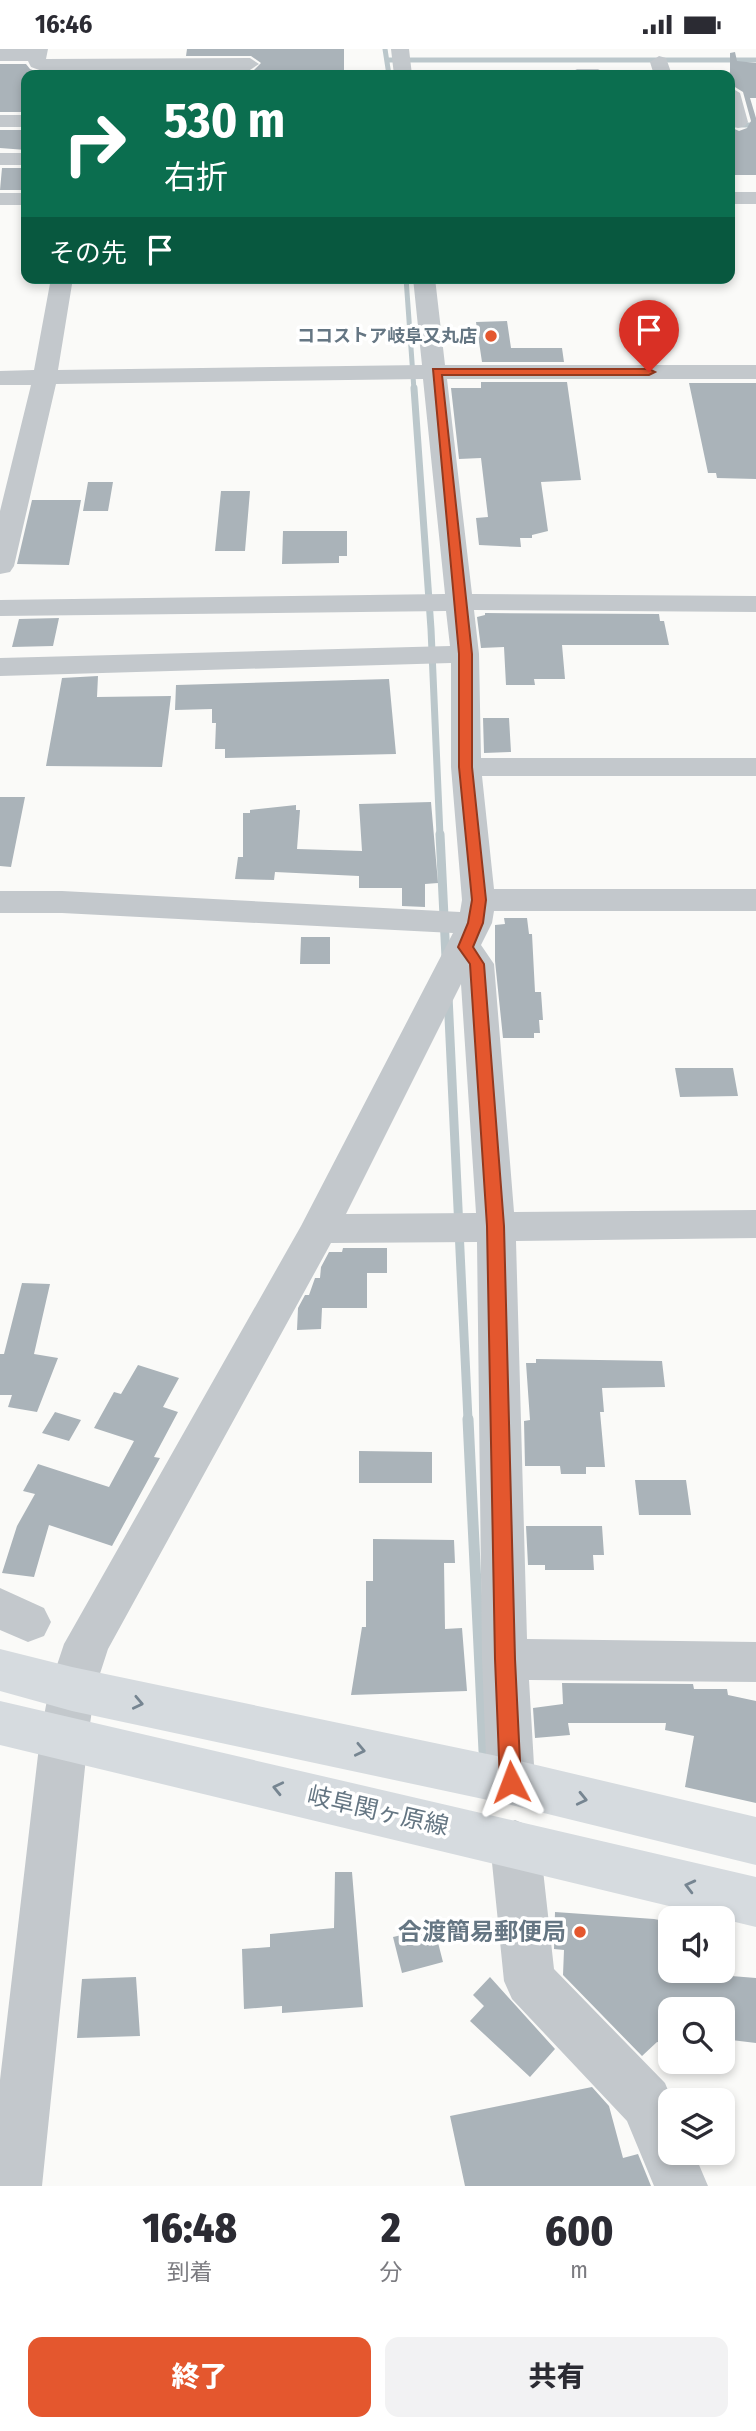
<!DOCTYPE html>
<html lang="ja">
<meta charset="utf-8">
<style>
body{margin:0;font-family:"Fira Sans Condensed","Noto Sans JP",sans-serif;background:#f2f2f3;color:#2b2b33;height:100vh;display:flex;flex-direction:column;font-size:26px;white-space:nowrap}
*{box-sizing:border-box;margin:0}
p{font-size:23px;color:#7c7c81}
.icon{flex:none;width:38px;height:38px;fill:none;stroke:currentColor;stroke-width:2;stroke-linecap:round;stroke-linejoin:round}
.map{position:relative;height:2137px;overflow:hidden}
.drawer{display:flex;flex-direction:column;background:#fff;flex:1}
.drawer>*{flex:none}
.top-card{position:absolute;left:21px;top:21px;width:714px;height:214px;border-radius:14px;box-shadow:0 4px 10px #0003;background:#0b6e4f;color:#fff;overflow:hidden}
.controls{position:absolute;left:658px;top:1857px;display:grid;gap:14px}
.controls a{display:grid;place-items:center;width:77px;height:77px;border-radius:14px;background:#fff;box-shadow:0 4px 10px #0003;font-size:35px}
.pin{position:absolute;display:grid;place-items:center;width:60px;height:60px;color:#fff;margin:-72px -30px;border-radius:50% 50% 50% 0;rotate:-45deg;box-shadow:0 0 7px #0007}
.pin .icon{rotate:45deg}
.me{position:absolute;width:77px;margin:-38px;rotate:357deg;stroke-linejoin:round;filter:drop-shadow(0 0 5px #0008)}
.turn{display:flex;align-items:center;gap:24px;height:147px;padding:0 28px;font-size:32px}
.turn .icon{width:91px;height:91px;stroke-width:2.5}
.turn b{display:block;font-size:49px;line-height:60px}
.then{display:flex;align-items:center;height:66px;padding:0 28px;background:#0003;gap:14px;font-size:26px}
.eta{display:flex;justify-content:space-evenly;align-items:center;height:119px;text-align:center}
.eta b{font-size:42px;font-weight:800;line-height:49px}
.button{display:flex;gap:14px;margin-top:auto;padding:14px 28px}
.button a{flex:1;height:80px;border-radius:14px;background:#e4572e;color:#fff;font-size:28px;font-weight:800;line-height:80px;text-align:center}
.button a+a{background:#f2f2f3;color:#2b2b33}
.status{display:flex;justify-content:space-between;align-items:center;height:49px;padding:0 35px;background:#fff;direction:ltr}
.status svg{height:19px;fill:currentColor}
.map>svg:first-child{display:block}
</style>
<div class="status"><b>16:46</b><svg viewBox="0 0 49 12"><path d="M0 12V9h3v3zM5 12V6h3v6zM10 12V3h3v9zM15 12V0h3v12zM26 1h20v11H26zM47 4h2v5h-2z"/></svg></div>
<div class="map">
<svg width="756" height="2137" viewBox="0 0 756 2137">
<rect width="100%" height="100%" fill="#fafaf8"/>
<g fill="none" stroke-linecap="round" stroke-linejoin="round">
<!-- stream-far3 -->
<path stroke="#bbc7cb" stroke-width="5" d="M385 0 389 26
M387 11H756
M730 76H756
M406 229 414 341"/>
<!-- stream-far2 -->
<path stroke="#bbc7cb" stroke-width="7" d="M414 339 431 580 440 787"/>
<!-- stream-far1 -->
<path stroke="#bbc7cb" stroke-width="9" d="M440 785 446 909
M448 947 468 1371"/>
<!-- stream -->
<path stroke="#bbc7cb" stroke-width="11" d="M468 1370 484 1702"/>
</g>
<!-- building -->
<path fill="#aab3b9" d="M187 0H344V24L252 23 261 14 251 7H186Z
M735 3 737 12 756 14V49H750L756 69V126H730V78L739 82 747 79 751 72 743 43 730 35V4Z
M0 15H26L30 20 42 25 98 24 26 26V63H0Z
M0 81H26V101L0 99Z
M2 119H26V141H0Z
M507 272 511 299H562L564 313H482L476 273Z
M481 333H567L581 431 541 433 548 482 532 486V489H520L521 498 479 496 476 469 488 468 481 409 459 410 451 339H481Z
M689 334H756V430L717 429 716 424H708Z
M88 433H113L108 462H83Z
M221 442H250L245 502H215Z
M32 451H81L69 516 17 515Z
M283 482H347V507H339V514L282 515Z
M485 564 659 565 660 572H664L669 596H562L565 630H534L535 636H506L504 598 481 599 477 568 485 566Z
M59 569 53 597 12 598 19 570Z
M98 627 97 648 171 647 162 718 46 717 62 629Z
M389 630 396 705 225 709V700H215L216 674H212V660L175 661 176 636Z
M483 669H509L511 703 484 704Z
M0 748H25L11 818 0 817Z
M431 753 438 834 425 835V858L402 857V839H359V827L275 823 274 831 235 830 238 808H243V764H250V761L296 756V761H300L297 800 362 802 359 755Z
M504 869H527L529 885H532L535 943H541L543 971H539L540 984H534V989H503L495 912V876L505 875Z
M301 888H330V915H300Z
M675 1019H733L738 1047 680 1048Z
M343 1199H387V1224H367V1259H322L321 1280 297 1281 298 1259 305 1246H309L315 1229H320L321 1218 329 1203H342Z
M22 1234 50 1235 34 1305 58 1309 37 1363 8 1358 12 1346H0V1305H4Z
M536 1310 662 1312 665 1338 602 1339 604 1363H600L605 1418H586V1425H561L560 1417H525L524 1372 530 1371 526 1314H536Z
M138 1316 179 1329 163 1358 178 1363 154 1408 160 1409 112 1497 49 1476 34 1528 2 1524 17 1477 35 1445 23 1442 38 1415 109 1438 134 1392 94 1379 114 1343 121 1345Z
M55 1363 81 1371 69 1392 42 1384Z
M359 1402 432 1403V1434H359Z
M635 1431H686L691 1466H639Z
M526 1477H602L604 1506H593L594 1521H545V1516H528Z
M373 1490 454 1491 455 1514H444L445 1580 462 1579 467 1642 351 1646 362 1578H366V1532H373Z
M562 1634 693 1635 694 1640H727L728 1646 756 1652V1754L685 1738 694 1687 665 1681 666 1674H568L570 1686 535 1689 533 1659 563 1655Z
M335 1823H352L363 1958 282 1964V1957L244 1960 242 1900 270 1898V1885L334 1879Z
M555 1863 654 1870 670 1873V1922L756 1929V1994L723 1990V1960H670L668 1995 657 1993 642 2007 563 1926 564 1901 554 1900Z
M419 1882 420 1886 435 1882 443 1913 402 1924 393 1888Z
M136 1928 140 1987 77 1989 82 1930Z
M490 1928 555 2000 530 2028 470 1972 484 1957 473 1946Z
M592 2038 609 2057 623 2109 638 2105 651 2137H465L450 2067Z"/>
<g fill="none" stroke-linecap="round" stroke-linejoin="round">
<!-- minor -->
<path fill="#c3c8cc" fill-rule="evenodd" d="M0 0H48L46 10 250 9 259 15 250 21 42 22 31 18 28 12H0Z
M391 0H409L412 26H394Z
M659 7 666 9 672 26H654L650 13Z
M577 20H598L608 26H567Z
M730 38 740 44 748 73 745 77 738 79 730 75Z
M0 66H26V78H0Z
M0 104H26V116H0Z
M730 143H756V155H730Z
M0 144H26V156H0Z
M51 229H73L58 321 422 316 413 229H435L445 316H756V330H447L472 545 756 547V563L474 561 479 605 481 709H756V727H482L494 840H756V862H494L492 874 481 896 494 915 514 1163 756 1161V1189L516 1192 527 1590 756 1593V1633L529 1631 535 1733 528 1749 511 1755 494 1749 487 1733 482 1610 477 1193 331 1194 108 1600 95 1640 88 1689 42 2137H0V2031L40 1689 49 1640 64 1595 301 1177 453 884 62 864H0V842H62L460 863 462 851 451 718V614L0 627V609L450 597 446 562 0 567V551L445 545 423 330 56 335 14 517 10 523 0 525V462L31 336H0V322L34 321ZM461 935 476 1164 346 1165Z
M0 1539 44 1559 51 1573 44 1587 28 1593 0 1581Z
M515 1771 532 1778 540 1794 554 1920 665 2034 672 2051 670 2104H694L708 2137H654L627 2072 512 1950 504 1932 490 1794 498 1778Z"/>
<!-- major -->
<path fill="#d6dbdf" fill-rule="evenodd" d="M0 1600 72 1618 511 1710 756 1768V1816L511 1756 72 1662 0 1642Z
M0 1652 756 1828V1878L0 1696Z"/>
</g>
<!-- one-way arrows -->
<defs><path id="oneway-chevron" d="M-2-3.5L2.5 0L-2 3.5" fill="none" stroke-width="1.6" stroke-linecap="round" stroke-linejoin="round" transform="scale(1.75)"/></defs>
<g stroke="#768591">
<use href="#oneway-chevron" transform="translate(138 1654) rotate(12)"/>
<use href="#oneway-chevron" transform="translate(360 1701) rotate(12)"/>
<use href="#oneway-chevron" transform="translate(278 1739) rotate(-167)"/>
<use href="#oneway-chevron" transform="translate(582 1750) rotate(13)"/>
<use href="#oneway-chevron" transform="translate(690 1837) rotate(-166)"/>
</g>
<!-- route -->
<path fill="#e4572e" stroke="#94391e" stroke-width="2" d="M433 320H649L655 323 649 326H442L472 605V718L486 851 483 874 473 898 484 915 504 1177 515 1610 521 1733 518 1740 511 1743 503 1740 500 1733 495 1610 487 1177 470 915 458 898 468 874 472 851 459 718V605Z"/>
<!-- markers -->
<g fill="#e4572e" stroke="#fff" stroke-width="2.5">
<circle cx="491" cy="287" r="7"/>
<circle cx="580" cy="1883" r="7"/>
</g>
<g text-anchor="middle" dominant-baseline="central" stroke-width="7" stroke-linejoin="round" paint-order="stroke">
<!-- far-poi labels -->
<g font-size="18" font-weight="bold" fill="#657683" stroke="#fff" text-anchor="end">
<text x="477" y="287">ココストア岐阜又丸店</text>
</g>
<!-- near-street labels -->
<g font-size="24" fill="#657683" stroke="#fff">
<text transform="translate(378 1762) rotate(13)">岐阜関ヶ原線</text>
</g>
<!-- near-poi labels -->
<g font-size="24" font-weight="bold" fill="#657683" stroke="#fff" text-anchor="end">
<text x="566" y="1883">合渡簡易郵便局</text>
</g>
</g>
</svg>
<div class="controls">
<a><svg class="icon" aria-label="sound" viewBox="0 0 24 24"><path d="M4 9h4l5-4v14l-5-4H4zM17 9q2 3 0 6"/></svg></a>
<a><svg class="icon" aria-label="search" viewBox="0 0 24 24"><circle cx="10" cy="10" r="6"/><path d="M15 15l6 6"/></svg></a>
<a><svg class="icon" aria-label="layers" viewBox="0 0 24 24"><path d="M12 4l9 5-9 5-9-5zM3 14l9 5 9-5"/></svg></a>
</div>
<div class="pin" style="left:649px;top:323px;background:#d93025"><svg class="icon" aria-label="arrive" viewBox="0 0 24 24"><path d="M6 21V4h12l-3 4 3 4H6"/></svg></div>
<svg class="me" style="left:511px;top:1733px" viewBox="-20 -20 40 40"><path d="M0-17L14 15 0 8-14 15z" fill="#e4572e" stroke="#fff" stroke-width="4"/></svg>
<div class="top-card">
<div class="turn"><svg class="icon" aria-label="right" viewBox="0 0 24 24"><path d="M7 20v-9h11M14 6l5 5-5 5"/></svg><div><b>530 m</b>右折</div></div>
<div class="then">その先<svg class="icon" aria-label="arrive" viewBox="0 0 24 24"><path d="M6 21V4h12l-3 4 3 4H6"/></svg></div>
</div>
</div>
<section class="drawer">
<div class="eta">
<div><b>16:48</b><p>到着</p></div>
<div><b>2</b><p>分</p></div>
<div><b>600</b><p>m</p></div>
</div>
<div class="button"><a>終了</a><a>共有</a></div>
</section>
